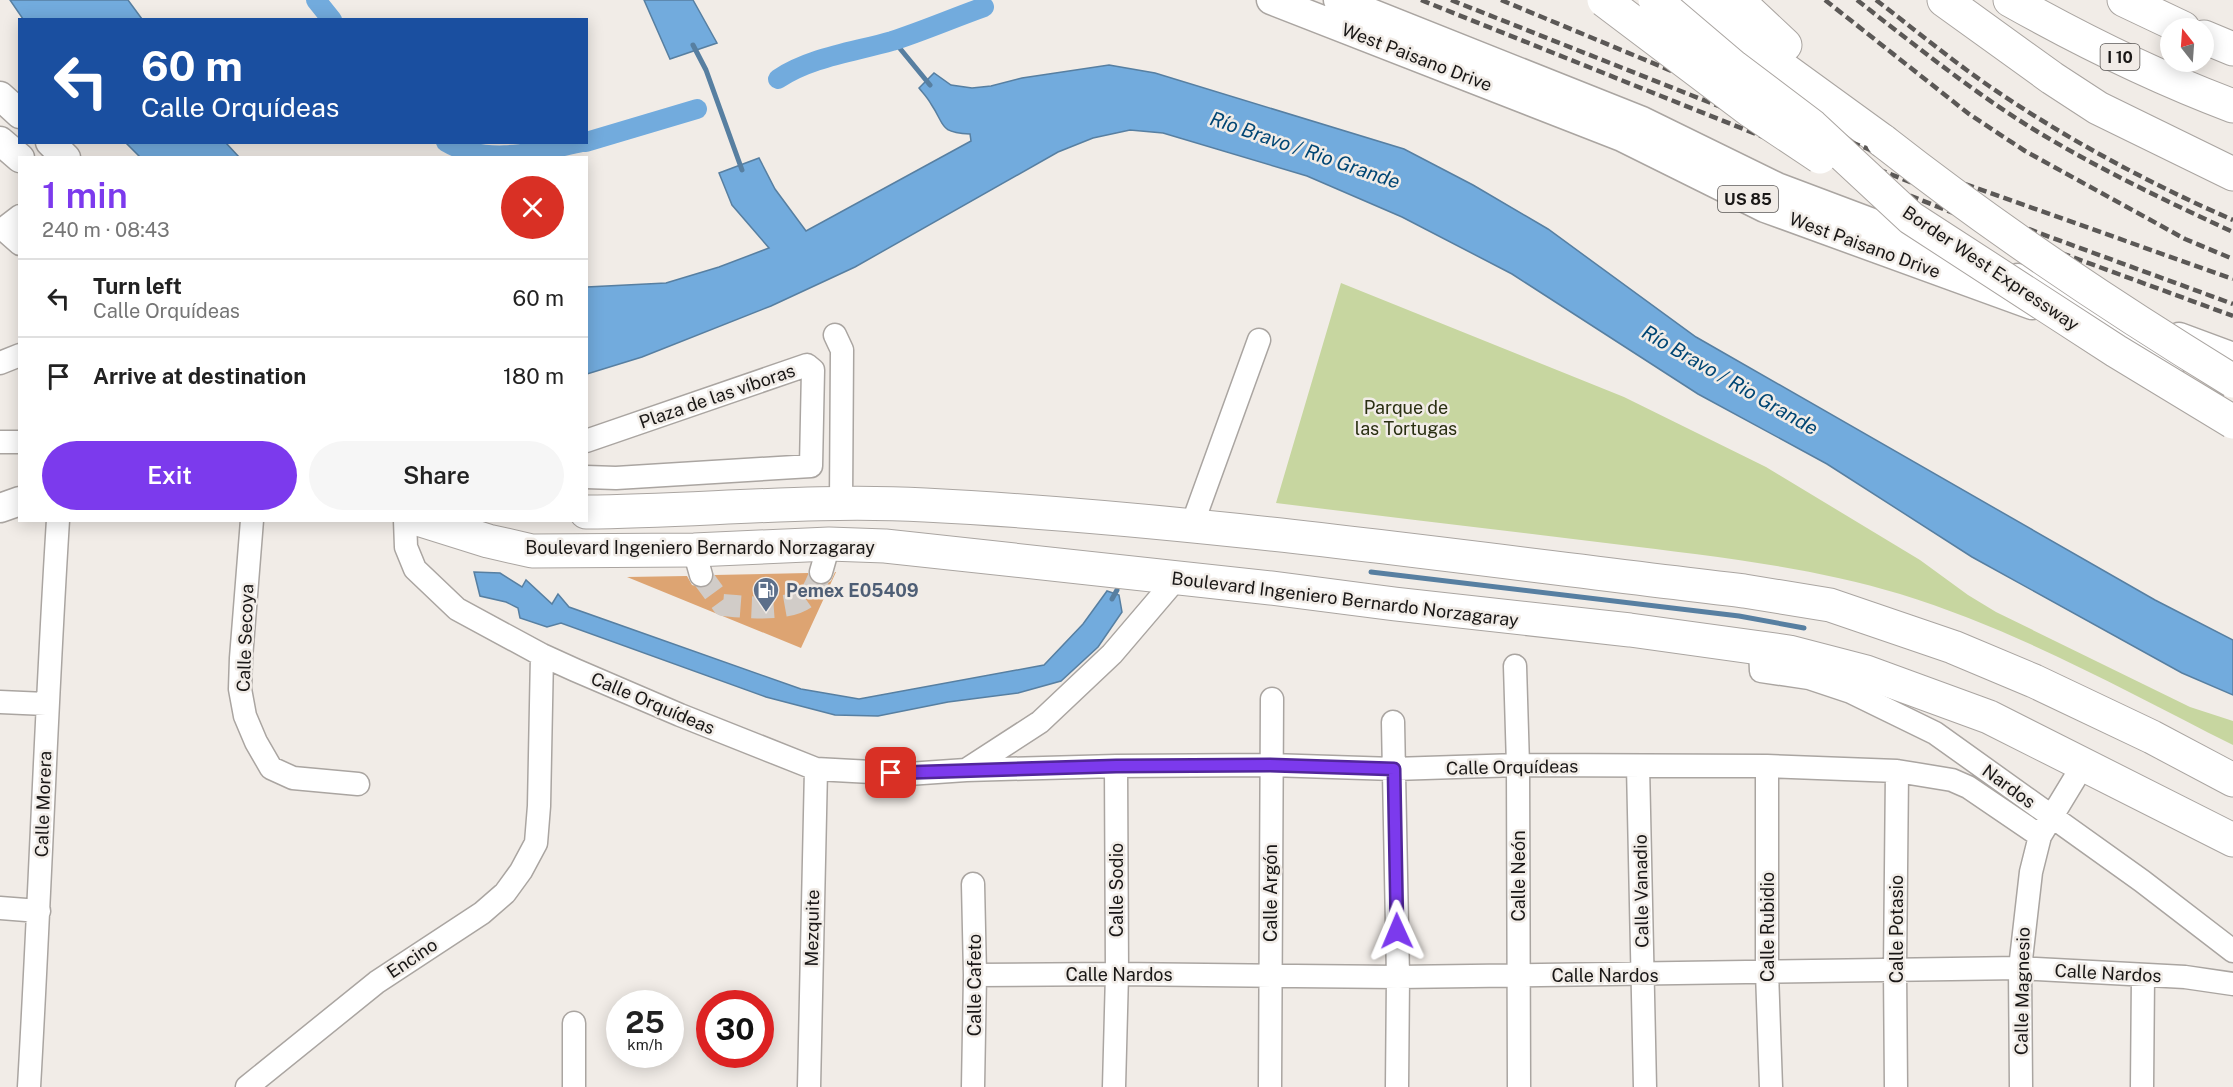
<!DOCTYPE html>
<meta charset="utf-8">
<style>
body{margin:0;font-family:"Public Sans",sans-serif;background:#f6f6f6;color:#222;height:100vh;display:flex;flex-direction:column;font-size:22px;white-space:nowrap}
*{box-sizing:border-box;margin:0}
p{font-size:20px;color:#767676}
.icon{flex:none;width:33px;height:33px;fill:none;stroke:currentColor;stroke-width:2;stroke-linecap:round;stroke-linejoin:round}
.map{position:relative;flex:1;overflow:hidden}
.drawer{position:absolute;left:18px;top:156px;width:570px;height:366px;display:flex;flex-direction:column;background:#fff;border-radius:0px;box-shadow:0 3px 15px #0003}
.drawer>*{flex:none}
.guide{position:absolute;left:18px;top:18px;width:570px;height:126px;border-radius:0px;box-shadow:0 3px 15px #0003;background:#1a4fa0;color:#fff;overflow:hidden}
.needle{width:39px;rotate:343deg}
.buttons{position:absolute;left:2160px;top:18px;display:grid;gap:12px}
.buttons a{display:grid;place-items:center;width:54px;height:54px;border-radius:50%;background:#fff;box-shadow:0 3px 15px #0003;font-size:30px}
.speed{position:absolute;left:606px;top:990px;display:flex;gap:12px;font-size:30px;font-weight:700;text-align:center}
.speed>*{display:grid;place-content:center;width:78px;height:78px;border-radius:50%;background:#fff;box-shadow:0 3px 15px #0003;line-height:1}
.speed small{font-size:15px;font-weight:400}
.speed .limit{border:9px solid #d22;background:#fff;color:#111}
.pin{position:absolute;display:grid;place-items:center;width:51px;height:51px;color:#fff;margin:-26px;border-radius:12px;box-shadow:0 3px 9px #0006}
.me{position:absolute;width:66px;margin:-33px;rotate:359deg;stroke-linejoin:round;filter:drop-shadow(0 0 4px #0008)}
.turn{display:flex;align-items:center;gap:21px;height:126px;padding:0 24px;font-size:27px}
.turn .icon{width:78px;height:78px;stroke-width:2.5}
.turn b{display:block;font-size:42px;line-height:51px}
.round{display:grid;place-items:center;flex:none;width:63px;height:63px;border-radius:32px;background:#f6f6f6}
.overview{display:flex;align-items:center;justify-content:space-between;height:102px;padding:0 24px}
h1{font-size:36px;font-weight:600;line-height:45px;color:#7c3aed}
.cta{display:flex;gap:12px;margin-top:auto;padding:12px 24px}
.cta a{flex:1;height:69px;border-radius:36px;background:#7c3aed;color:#fff;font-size:24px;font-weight:600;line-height:69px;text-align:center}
.cta a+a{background:#f6f6f6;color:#222}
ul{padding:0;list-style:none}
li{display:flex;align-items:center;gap:18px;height:78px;padding:0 24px;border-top:2px solid #e0e0e0}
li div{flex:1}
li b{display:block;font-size:22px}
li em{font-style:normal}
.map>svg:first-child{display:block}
</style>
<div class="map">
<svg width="2233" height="1087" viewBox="0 0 2233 1087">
<rect width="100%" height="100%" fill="#f1ece7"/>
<!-- green -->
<path fill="#c7d6a0" d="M1341 283 1624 397 1766 467 1920 560 1968 595 1996 612 2190 707 2233 721V745C2124 690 2017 630 1900 594 1807 566 1710 556 1614 544 1501 530 1389 517 1276 503Z"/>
<!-- water -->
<path fill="#72abdd" stroke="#577fa1" stroke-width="1.5" d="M10 0H128L142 19H23Z
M644 0H693L717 43 670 59Z
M1109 65 1155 73 1404 149 1473 185 1548 229 1696 337 2155 600 2233 640V695L2182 673 1972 557 1827 464 1698 394 1512 274 1402 217 1307 176 1163 133 1130 130 1093 138 1058 152 855 267 771 306 642 357 587 374V287L666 283 719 267 769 248 732 205 719 173 759 158 775 189 806 231 971 141 970 134C938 132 946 126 931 104 928 98 923 93 919 88L934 73 951 85 972 88 991 86 1022 78Z
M126 143H226L239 157H140Z
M474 572 500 573 522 587 526 580 552 604 558 594 569 607 801 689 859 699 1044 665 1083 624 1107 591 1119 595 1122 612 1098 647 1061 681 1018 693 948 702 878 716 835 715 766 697 561 623 547 627 520 618 518 608 506 602 480 596Z"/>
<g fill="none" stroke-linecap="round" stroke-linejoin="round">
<!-- stream -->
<path stroke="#577fa1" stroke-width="5" d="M893 40 930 85
M693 45 706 70 742 170
M1371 572 1739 616 1804 628
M1112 599 1117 590"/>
<!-- canal -->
<path stroke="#72abdd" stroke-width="20" d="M316 0 332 20
M778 79C811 57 854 52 892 41 923 31 953 18 984 7
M446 142C488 167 538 151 582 142
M586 142 697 109"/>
</g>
<!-- building -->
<path fill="#dda472" d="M835 572H836L801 648 627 577 687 576 692 585 704 588 711 584 714 575 808 573 812 582 824 585 831 581Z"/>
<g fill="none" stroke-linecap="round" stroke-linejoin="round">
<!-- minor-tunnel -->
<path stroke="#d1ccc8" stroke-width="22" stroke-dasharray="22 11" stroke-linecap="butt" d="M701 575 723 605C746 607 793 613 810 594 815 588 818 579 821 572"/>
<!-- minor casing -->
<g stroke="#aaa5a1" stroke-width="25">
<path id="minor" d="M20 216 3 229 20 244
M835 335 842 350 841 502
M0 363 20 355
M586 441 807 365 813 370 811 466 616 478 586 477
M0 442H20
M252 520 241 658 240 689 245 716 256 742 271 768 293 778 358 784
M405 520 406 547 415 569 457 609 542 655 575 670 680 715 816 769 908 774 966 770 1040 722 1112 654 1176 579
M1192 525 1259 340
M694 550 701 575
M821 572 829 544
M1760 649 1761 671 1809 678 1851 692 1935 733 2142 881 2233 951
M1515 666 1518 765 1519 1087
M0 702 46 704
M1393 722 1398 977 1397 1087
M1638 766 1645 1087
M1767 766V972L1771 1087
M966 770 1116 766 1270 765 1394 769 1518 765 1767 766 1897 771 1952 780 1968 787 2040 836
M973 884 975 975 973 1087
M0 908 39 911
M975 975 1117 974 1398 977 2020 968 2185 977 2233 984
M29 1087C40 898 46 709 58 520
M247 1087 377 982 482 913 505 893 521 871 536 843 539 806 542 655
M574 1087V1023
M809 1087 816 769
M1114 1087 1117 974 1116 766
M1270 1087 1272 699
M1896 1087 1895 969 1897 771
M2021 1087 2020 968 2031 872 2040 836 2083 765
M2142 1087 2143 976"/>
</g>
<!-- major casing -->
<g stroke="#aaa5a1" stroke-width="31">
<path id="major" d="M1271 0 1622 137 1765 208 2032 305
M1338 0 1642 121 1777 187 1947 251
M0 96 20 114
M0 141 20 158
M50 142 66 158
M2018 278 2107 311
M2092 326 2179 357
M2179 337 2233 357
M0 508 20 501"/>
</g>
<!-- highway casing -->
<g stroke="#aaa5a1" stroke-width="35">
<path id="highway" d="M1698 0 1777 64 1883 141
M1737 0 1785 45
M1944 0 2052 78 2098 108 2233 174
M2010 0C2081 40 2156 77 2233 106
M2124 0 2183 28
M2204 37 2233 49
M586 512C699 511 812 499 925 505 1199 519 1471 559 1744 591L1830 605 1953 647 2034 681 2152 737 2233 780
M421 520 488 541 532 551 694 550 829 544 885 546 1271 588 1395 604 1630 630 1789 652 1866 672 1989 717 2233 840"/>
</g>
<!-- minor -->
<use href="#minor" stroke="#fff" stroke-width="22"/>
<!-- major -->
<use href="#major" stroke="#fff" stroke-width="28"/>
<!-- highway -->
<use href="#highway" stroke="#fff" stroke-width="33"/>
<!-- rail -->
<path stroke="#5b5856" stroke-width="4.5" stroke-dasharray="9 4.5" stroke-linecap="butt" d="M1421 0 1971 220 2233 316
M1451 0 2039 233 2233 304
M1501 0 1744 101 1897 160 2233 279
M1825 0 1969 114 2025 151 2185 239 2233 259
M1857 0C1916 46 1974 93 2038 132 2101 170 2166 201 2233 232
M1876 0C1914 29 1950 59 1989 86 2063 137 2150 184 2233 220"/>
<!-- highway-bridge casing -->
<g stroke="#aaa5a1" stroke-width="35" stroke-linecap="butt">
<path id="highway-bridge" d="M1604 0 1751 111 1820 157
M1655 0 1734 67 1812 126 1911 218 2116 351 2233 422
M1883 141C1995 229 2112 307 2233 381"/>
</g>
<!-- highway-bridge -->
<use href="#highway-bridge" stroke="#fff" stroke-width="33"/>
</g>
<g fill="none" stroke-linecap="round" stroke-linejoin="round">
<!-- route casing -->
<g stroke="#51269a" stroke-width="15">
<path id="route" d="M891 773 1116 766 1270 765 1394 769 1397 931"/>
</g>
<!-- route -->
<use href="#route" stroke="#7c3aed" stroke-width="10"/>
</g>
<!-- icons -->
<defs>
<g id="fuel-pin" transform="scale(1.35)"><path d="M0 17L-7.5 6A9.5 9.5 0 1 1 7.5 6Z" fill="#5c6f8a" stroke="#f1ece7"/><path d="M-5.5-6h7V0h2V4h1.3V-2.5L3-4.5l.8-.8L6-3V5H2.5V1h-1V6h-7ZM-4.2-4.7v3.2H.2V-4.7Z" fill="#fff"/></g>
</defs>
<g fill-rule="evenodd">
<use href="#fuel-pin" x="766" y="590"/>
</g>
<g text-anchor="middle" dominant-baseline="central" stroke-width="5" stroke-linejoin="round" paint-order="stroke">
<!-- shield labels -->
<g fill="#f1ece7" stroke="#5a5755" stroke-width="1.5">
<rect x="2100.5" y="44" width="39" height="26" rx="4.5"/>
<rect x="1718" y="186" width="60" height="26" rx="4.5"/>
</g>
<g font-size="16" font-weight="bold" fill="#191716">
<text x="2120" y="57">I 10</text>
<text x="1748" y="199">US 85</text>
</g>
<!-- street labels -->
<g font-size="18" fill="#191716" stroke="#f1ece7">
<text transform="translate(1417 57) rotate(21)">West Paisano Drive</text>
<text transform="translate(1865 245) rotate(20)">West Paisano Drive</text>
<text transform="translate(1991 268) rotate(34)">Border West Expressway</text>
<text transform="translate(717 396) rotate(-19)">Plaza de las víboras</text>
<text x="700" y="547">Boulevard Ingeniero Bernardo Norzagaray</text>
<text transform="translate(1345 599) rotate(7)">Boulevard Ingeniero Bernardo Norzagaray</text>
<text transform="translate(245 638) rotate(-88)">Calle Secoya</text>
<text transform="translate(653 703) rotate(23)">Calle Orquídeas</text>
<text transform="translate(1512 767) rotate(-1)">Calle Orquídeas</text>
<text transform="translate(2009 786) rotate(36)">Nardos</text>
<text transform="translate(43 804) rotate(-88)">Calle Morera</text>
<text transform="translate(1518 876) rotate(-90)">Calle Neón</text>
<text transform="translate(1116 890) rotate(-90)">Calle Sodio</text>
<text transform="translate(1641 891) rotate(-91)">Calle Vanadio</text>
<text transform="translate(1270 893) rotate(-90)">Calle Argón</text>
<text transform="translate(1767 927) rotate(-90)">Calle Rubidio</text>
<text transform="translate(812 928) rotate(-89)">Mezquite</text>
<text transform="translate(1896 929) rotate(-90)">Calle Potasio</text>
<text transform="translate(412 958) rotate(-34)">Encino</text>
<text transform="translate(2108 973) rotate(3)">Calle Nardos</text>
<text x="1119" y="974">Calle Nardos</text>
<text x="1605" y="975">Calle Nardos</text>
<text transform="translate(974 985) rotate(-90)">Calle Cafeto</text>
<text transform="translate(2022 991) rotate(-89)">Calle Magnesio</text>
</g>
<!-- park labels -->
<g font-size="18" fill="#292f11" stroke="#f1ece7">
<text x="1406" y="407">Parque de<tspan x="1406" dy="21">las Tortugas</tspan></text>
</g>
<!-- service labels -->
<g font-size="18" font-weight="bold" fill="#4e5e75" stroke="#f1ece7" text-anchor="start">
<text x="786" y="590">Pemex E05409</text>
</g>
<!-- water labels -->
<g font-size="20" font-style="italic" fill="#004674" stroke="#f1ece7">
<text transform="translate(1305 150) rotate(19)">Río Bravo / Rio Grande</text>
<text transform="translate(1730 380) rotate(30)">Río Bravo / Rio Grande</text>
</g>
</g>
</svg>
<div class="buttons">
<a><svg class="needle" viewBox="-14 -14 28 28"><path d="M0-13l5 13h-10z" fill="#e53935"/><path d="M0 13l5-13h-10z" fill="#767676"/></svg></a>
</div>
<div class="speed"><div>25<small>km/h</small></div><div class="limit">30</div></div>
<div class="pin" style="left:891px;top:773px;background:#d93025"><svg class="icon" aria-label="arrive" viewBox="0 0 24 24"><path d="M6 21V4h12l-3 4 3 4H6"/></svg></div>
<svg class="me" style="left:1397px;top:931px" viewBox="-20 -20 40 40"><path d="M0-17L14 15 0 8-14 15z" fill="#7c3aed" stroke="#fff" stroke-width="4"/></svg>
<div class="guide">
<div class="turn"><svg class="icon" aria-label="left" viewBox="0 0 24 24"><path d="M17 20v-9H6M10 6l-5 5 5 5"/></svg><div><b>60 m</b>Calle Orquídeas</div></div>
</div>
<section class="drawer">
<div class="overview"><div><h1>1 min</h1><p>240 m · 08:43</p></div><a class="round" style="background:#d93025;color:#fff"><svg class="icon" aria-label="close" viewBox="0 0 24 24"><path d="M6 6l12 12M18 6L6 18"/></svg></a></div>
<ul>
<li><svg class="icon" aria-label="left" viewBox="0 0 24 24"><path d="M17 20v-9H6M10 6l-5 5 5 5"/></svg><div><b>Turn left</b><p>Calle Orquídeas</p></div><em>60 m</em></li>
<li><svg class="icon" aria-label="arrive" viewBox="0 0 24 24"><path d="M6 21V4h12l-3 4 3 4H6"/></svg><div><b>Arrive at destination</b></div><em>180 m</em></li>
</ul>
<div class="cta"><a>Exit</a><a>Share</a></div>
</section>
</div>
